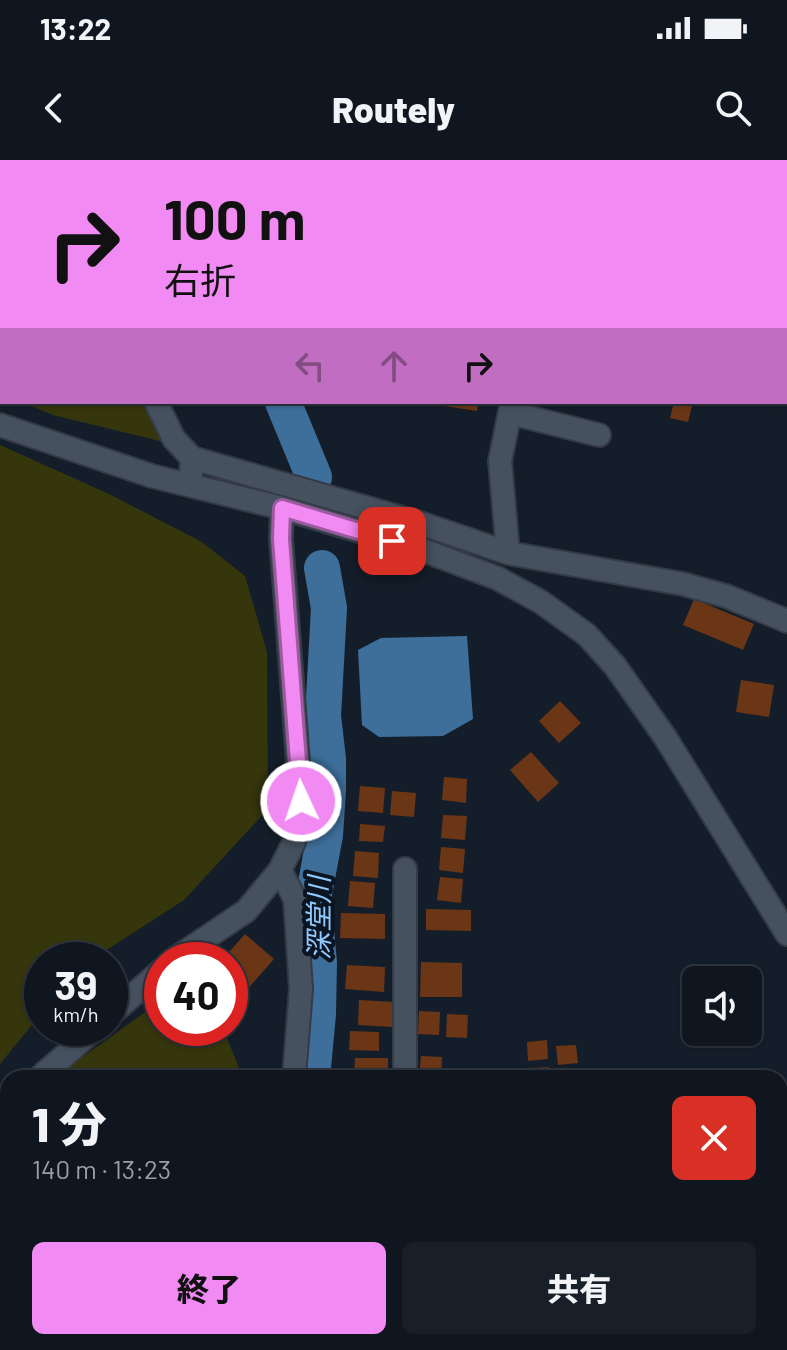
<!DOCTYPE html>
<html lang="ja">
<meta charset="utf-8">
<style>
body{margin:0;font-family:Barlow,"Noto Sans JP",sans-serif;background:#181f29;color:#f1f3f6;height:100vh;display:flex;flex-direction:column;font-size:30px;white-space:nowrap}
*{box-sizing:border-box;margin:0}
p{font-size:26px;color:#9b9fa5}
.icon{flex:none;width:44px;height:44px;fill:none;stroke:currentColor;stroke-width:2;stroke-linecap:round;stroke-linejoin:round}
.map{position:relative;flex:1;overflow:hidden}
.details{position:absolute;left:0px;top:910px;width:788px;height:280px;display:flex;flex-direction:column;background:#0f1620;border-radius:24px 24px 0 0;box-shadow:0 2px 6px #0004,0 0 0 2px #2f353e}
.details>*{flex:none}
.hud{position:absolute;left:0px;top:0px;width:788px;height:244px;box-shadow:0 2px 6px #0004,0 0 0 2px #2f353e;background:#f28af3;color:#111;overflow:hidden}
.fabs{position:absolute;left:682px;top:806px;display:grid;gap:16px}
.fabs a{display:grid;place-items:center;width:80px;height:80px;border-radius:12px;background:#0f1620;box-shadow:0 2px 6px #0004,0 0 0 2px #2f353e;font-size:40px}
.speed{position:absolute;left:24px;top:782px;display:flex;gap:16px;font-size:40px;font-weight:700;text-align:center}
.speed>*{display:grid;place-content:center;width:104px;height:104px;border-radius:50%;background:#0f1620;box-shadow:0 2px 6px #0004,0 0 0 2px #2f353e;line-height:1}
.speed small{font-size:20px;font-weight:400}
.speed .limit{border:12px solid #d22;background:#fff;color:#111}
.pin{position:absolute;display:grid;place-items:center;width:68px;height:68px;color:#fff;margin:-34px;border-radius:16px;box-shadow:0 4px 12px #0006}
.me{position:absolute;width:88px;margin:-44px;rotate:357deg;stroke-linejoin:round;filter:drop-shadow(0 0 6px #0008)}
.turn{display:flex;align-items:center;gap:28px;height:168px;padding:0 32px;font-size:36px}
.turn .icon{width:104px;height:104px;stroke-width:2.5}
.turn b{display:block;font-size:56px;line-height:68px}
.lanes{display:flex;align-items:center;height:76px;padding:0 32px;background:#0003;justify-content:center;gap:40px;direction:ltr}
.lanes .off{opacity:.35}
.round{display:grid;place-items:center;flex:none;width:84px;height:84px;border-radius:12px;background:#181f29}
.headline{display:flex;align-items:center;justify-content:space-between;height:136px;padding:0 32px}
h1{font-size:48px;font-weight:800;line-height:60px}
.cta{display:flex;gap:16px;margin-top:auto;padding:16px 32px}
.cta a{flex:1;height:92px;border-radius:12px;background:#f28af3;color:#111;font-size:32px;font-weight:800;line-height:92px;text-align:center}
.cta a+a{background:#181f29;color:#f1f3f6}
.status{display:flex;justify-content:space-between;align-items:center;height:56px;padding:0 40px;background:#0f1620;direction:ltr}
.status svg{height:22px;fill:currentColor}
header{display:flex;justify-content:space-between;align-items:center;height:104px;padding:0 32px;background:#0f1620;font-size:36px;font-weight:800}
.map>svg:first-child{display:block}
</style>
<div class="status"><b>13:22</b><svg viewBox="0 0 49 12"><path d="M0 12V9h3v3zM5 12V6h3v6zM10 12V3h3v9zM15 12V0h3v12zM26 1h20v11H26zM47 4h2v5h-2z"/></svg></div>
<header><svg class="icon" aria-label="back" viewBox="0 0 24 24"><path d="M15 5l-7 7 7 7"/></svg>Routely<svg class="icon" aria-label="search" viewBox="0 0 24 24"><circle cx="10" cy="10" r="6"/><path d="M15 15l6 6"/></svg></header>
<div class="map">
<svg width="787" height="1190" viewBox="0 0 787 1190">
<rect width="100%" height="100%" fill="#141e2a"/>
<!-- green -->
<path fill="#35360c" d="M22 242H156L180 286 53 255Z
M0 285 109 334 202 382 245 416 267 492 268 649 184 740 91 800H42V853L0 904Z
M162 840V868H223L243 918H53Z"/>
<!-- water -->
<path fill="#3e6f9b" d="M467 476 473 559 443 576 379 577 362 565 358 490 381 478Z
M688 1182H753L755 1190H686Z"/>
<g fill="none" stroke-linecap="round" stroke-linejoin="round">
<!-- river -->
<path stroke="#3e6f9b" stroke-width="36" d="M288 2V0
M283 242 314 317
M312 918 318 854 319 803 313 739 325 675 328 631V599L323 556 329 448 322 408
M780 972 787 964
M495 1182 502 1190"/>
</g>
<!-- building -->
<path fill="#6b3615" d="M439 242H478L477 251 438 245Z
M674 242H693L688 262 670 258Z
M694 439 754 464 743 490 683 465Z
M741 520 774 525 769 557 736 552Z
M560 541 581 563 559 583 539 561Z
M531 592 559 623 538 642 510 610Z
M444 617 467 619 466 643 442 640Z
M360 626 385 628 383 653 358 651Z
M392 631 416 633 414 657 390 655Z
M443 655 467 656 465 680 441 678Z
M360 664 385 666 383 682 359 681Z
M441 687 465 689 463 713 439 710Z
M355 691 379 693 378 718 353 716Z
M440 717 463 719 461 743 437 740Z
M350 721 375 723 373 748 348 746Z
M426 749 471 750V771L426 770Z
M341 753 385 754V779L340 778Z
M245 774 274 799 230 849V800H222Z
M421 802 462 803V837H420Z
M347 805 385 807 384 832 345 829Z
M359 840 393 842 392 867 358 865Z
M419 851 440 852 439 875 418 874Z
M447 854 468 855 467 878 446 877Z
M350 871 379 872V891L349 890Z
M547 880 548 899 528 901 527 882Z
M576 885 578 903 558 905 556 886Z
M421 896 442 897 441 918H419Z
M355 898H388V918H354Z
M549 907 550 918H530L529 908Z
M8 978V1013L0 1019V985Z
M787 1160V1183H780V1161Z
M361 1182H395L393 1190H373L360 1185Z"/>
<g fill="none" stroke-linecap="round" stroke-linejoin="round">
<!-- minor casing -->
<g stroke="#353b46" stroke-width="26">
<path id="minor" d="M637 0 640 2
M132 2V0
M786 65 787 66
M156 242 174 279 192 298 191 313
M511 253 599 275
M0 265 152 316 282 348 420 389 497 418 541 442 587 475 615 506 665 577 787 774
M192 298 420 363 508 393 683 424 726 436 787 461
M508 393 500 301 512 242
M405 709V918
M280 710 295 739 301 829 294 918
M173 800 246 751 280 710 294 682 301 641 281 379 282 348
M110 855 162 810
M39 918 96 868
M0 952 8 945
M780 992 787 983
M92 1190 100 1182
M428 1190 432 1187 444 1190 481 1185
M661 1190 662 1182"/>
</g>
<!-- minor -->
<use href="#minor" stroke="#46515f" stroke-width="22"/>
</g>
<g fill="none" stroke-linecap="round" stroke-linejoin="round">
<!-- route casing -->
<g stroke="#9d5a9e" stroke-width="20">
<path id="route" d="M301 641 281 379 282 348 392 381"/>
</g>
<!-- route -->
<use href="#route" stroke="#f28af3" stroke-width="14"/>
</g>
<g text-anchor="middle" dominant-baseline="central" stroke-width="8" stroke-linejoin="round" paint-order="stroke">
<!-- water labels -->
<g font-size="28" font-style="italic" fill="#90c8fd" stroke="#0b1521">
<text transform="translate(318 758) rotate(-90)">深堂川</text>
</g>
</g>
</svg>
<div class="fabs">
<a><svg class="icon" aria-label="sound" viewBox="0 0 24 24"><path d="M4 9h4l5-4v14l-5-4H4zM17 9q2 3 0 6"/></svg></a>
</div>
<div class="speed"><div>39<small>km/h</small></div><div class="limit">40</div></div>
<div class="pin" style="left:392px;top:381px;background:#d93025"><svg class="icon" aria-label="arrive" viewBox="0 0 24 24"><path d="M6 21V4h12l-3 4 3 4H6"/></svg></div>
<svg class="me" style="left:301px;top:641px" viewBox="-20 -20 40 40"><circle r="17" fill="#f28af3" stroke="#fff" stroke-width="3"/><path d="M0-11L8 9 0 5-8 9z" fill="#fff"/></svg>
<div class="hud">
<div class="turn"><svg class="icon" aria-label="right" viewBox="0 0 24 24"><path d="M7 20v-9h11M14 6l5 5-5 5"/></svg><div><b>100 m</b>右折</div></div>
<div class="lanes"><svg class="icon off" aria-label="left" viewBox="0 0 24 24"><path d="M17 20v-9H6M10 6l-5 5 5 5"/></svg><svg class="icon off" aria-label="ahead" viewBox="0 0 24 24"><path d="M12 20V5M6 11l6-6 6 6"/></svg><svg class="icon" aria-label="right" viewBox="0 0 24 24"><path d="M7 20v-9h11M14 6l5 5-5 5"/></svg></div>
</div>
<section class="details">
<div class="headline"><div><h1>1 分</h1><p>140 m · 13:23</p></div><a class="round" style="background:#d93025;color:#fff"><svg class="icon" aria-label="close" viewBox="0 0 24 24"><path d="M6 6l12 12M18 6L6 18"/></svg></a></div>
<div class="cta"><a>終了</a><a>共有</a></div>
</section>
</div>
